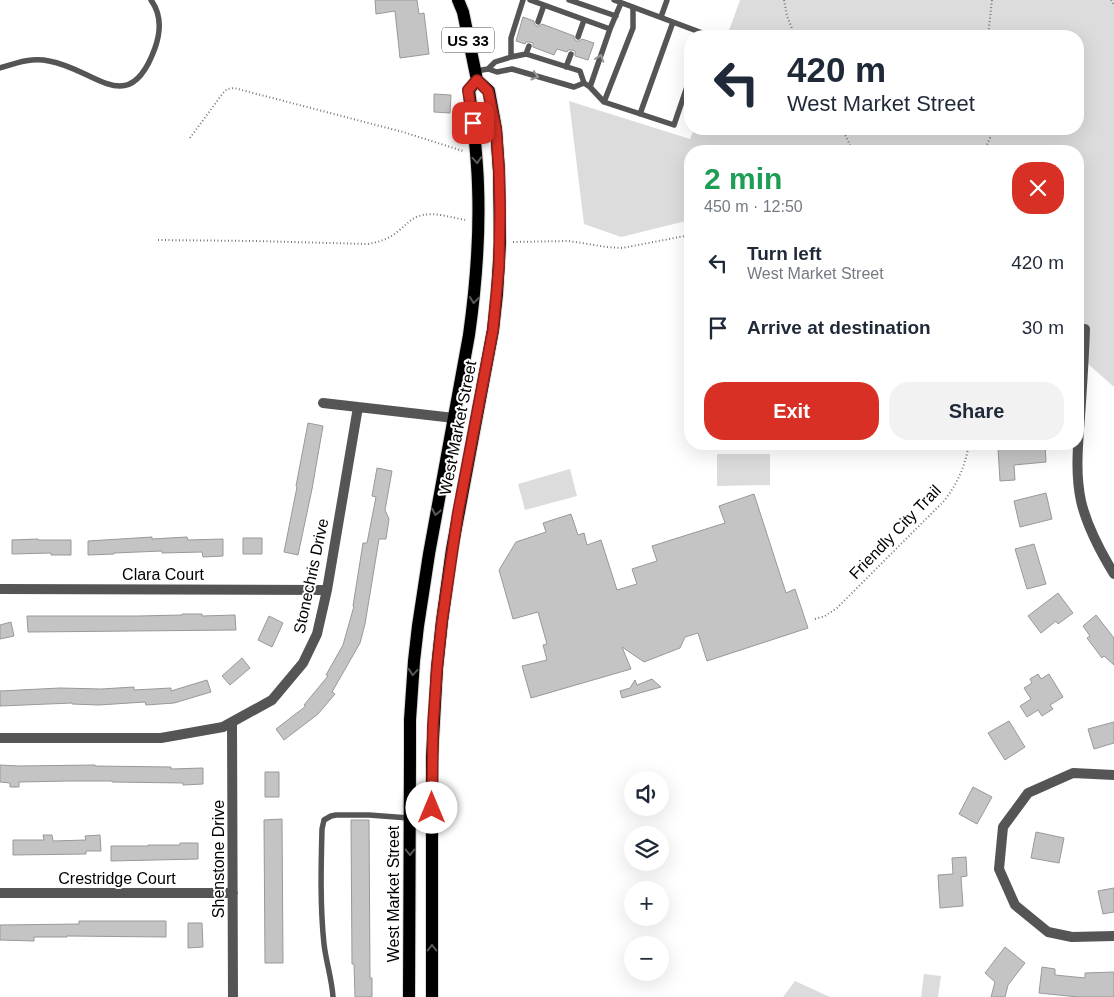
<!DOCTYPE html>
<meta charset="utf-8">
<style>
body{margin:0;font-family:Helvetica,sans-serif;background:#f2f2f3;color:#1f2937;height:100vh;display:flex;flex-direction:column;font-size:19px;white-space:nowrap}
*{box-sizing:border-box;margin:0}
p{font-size:16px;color:#747a83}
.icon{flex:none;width:28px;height:28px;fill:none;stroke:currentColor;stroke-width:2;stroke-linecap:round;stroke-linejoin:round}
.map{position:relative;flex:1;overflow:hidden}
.side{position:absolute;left:684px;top:145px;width:400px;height:305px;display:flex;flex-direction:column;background:#fff;border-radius:20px;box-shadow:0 5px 20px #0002}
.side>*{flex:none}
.banner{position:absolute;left:684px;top:30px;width:400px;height:105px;border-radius:20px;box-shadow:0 5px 20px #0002;background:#fff;color:#1f2937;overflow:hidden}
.tools{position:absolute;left:624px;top:771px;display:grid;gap:10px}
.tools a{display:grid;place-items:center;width:45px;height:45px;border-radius:50%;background:#fff;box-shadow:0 5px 20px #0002;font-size:25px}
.pin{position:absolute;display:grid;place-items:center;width:42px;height:42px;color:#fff;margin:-21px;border-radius:10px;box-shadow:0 2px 8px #0006}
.me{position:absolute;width:55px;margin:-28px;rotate:0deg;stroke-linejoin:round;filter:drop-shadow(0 0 4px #0008)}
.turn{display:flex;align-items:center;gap:18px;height:105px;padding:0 20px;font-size:22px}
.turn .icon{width:65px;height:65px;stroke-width:2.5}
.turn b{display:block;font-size:35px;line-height:42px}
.round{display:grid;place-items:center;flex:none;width:52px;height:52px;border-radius:20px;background:#f2f2f3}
.headline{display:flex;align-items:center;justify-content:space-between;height:85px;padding:0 20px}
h1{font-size:30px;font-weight:800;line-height:38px;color:#1e9e55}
.cta{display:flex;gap:10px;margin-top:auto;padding:10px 20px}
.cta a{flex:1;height:58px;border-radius:20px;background:#d93025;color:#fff;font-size:20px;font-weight:800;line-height:58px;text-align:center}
.cta a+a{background:#f2f2f3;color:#1f2937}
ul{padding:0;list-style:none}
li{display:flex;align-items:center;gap:15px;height:65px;padding:0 20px}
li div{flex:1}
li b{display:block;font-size:19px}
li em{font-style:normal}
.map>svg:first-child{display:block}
</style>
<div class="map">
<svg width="1114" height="997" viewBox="0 0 1114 997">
<rect width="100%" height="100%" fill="#fff"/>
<!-- green -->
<path fill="#dcdcdc" d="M740 0H1114V387L1078 355V151H690V220L621 237 584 224 569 101 690 139 694 129H1078V36H727Z
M717 454H770V485L717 486Z
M570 469 577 496 525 510 518 484Z
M924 974 941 976 938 997H921Z
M795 981 830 997H783Z"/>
<!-- building -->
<path fill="#c4c4c4" stroke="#999" d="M375 0H417L419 14 424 13 429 54 400 58 395 11 376 14Z
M523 17 534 21V23L536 26H539L542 24 574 36V38L576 41H579L582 39 594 43 588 60 575 56V51L572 50H568L567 52 557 49 554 55 533 47V43L530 42H526L525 44 516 41Z
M434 94 451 95 450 113 434 112Z
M308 423 323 426 312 489 298 555 284 552 297 487 296 486Z
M1021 444H1045L1046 462 1014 465 1015 480 1000 481 998 448 1021 447Z
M377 468 392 471 385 510 389 519 386 539H379L365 624 360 643 332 692 335 694 318 714 284 740 276 729 306 706 304 705 328 676 326 675 343 645 354 606H353L363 543H367L376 497 372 496Z
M1046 493 1052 519 1020 527 1014 501Z
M754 494 786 593 795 589 808 628 707 661 698 633 685 637 680 648 644 662 622 647 631 669 531 698 522 666 547 660 543 645 547 644 538 612 513 619 499 570 516 542 546 532 543 523 571 514 578 535 584 533 587 545 601 540 617 590 637 584 632 569 657 561 652 546 725 523 719 506Z
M152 537V539L187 537 188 540 223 539V556L203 557 202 552 162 553V551L114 553V554L88 555V541Z
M243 538H262V554H243Z
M38 539V540H71V555H51V553L12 554V540Z
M1034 544 1046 584 1027 589 1015 549Z
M1058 593 1073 613 1058 624 1056 621 1041 633 1028 616Z
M182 614H202V616L235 615 236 630 28 632 27 616H138L182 615Z
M1096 615 1114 638V665L1104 656 1102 658 1087 638 1090 636 1083 626Z
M269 616 283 623 272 647 258 640Z
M11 622 14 636 0 639V625Z
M242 658 250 668 230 685 222 676Z
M1038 674 1041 679 1049 674 1063 697 1050 705 1053 709 1042 716 1038 710 1027 717 1020 706 1031 699 1024 688 1032 683 1030 679Z
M652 679 661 687 622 698 620 691 630 688 635 680 637 685Z
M207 680 211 692 174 703 146 705 145 702 99 705 72 704V703L0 706V691L60 688 101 689 134 687V690L171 688V691Z
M1009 721 1025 747 1005 760 988 733Z
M1114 722V743L1094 749 1088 729Z
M0 765 19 766 95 765V766L171 767V769L203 768V784L183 785V783L112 782V781H69L19 782V787H10V783L0 782Z
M265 772H279V797H265Z
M973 787 992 797 977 824 959 814Z
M282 819 283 963H265L264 820Z
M351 820H369L370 978H372V997H355L354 964H352Z
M1036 832 1064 838 1059 863 1031 858Z
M43 835H52L53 841 86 840 85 836 100 835 101 851H86V854L13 855V840H44Z
M180 843H198V859L111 861V846H148V845H180Z
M966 857 967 876 961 877 963 906 940 908 938 875 953 874 952 858Z
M1114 888V912L1103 914 1098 891Z
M79 921H166V937L67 936V937H34V941L0 940V925L79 924Z
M188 923H202L203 947 188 948Z
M1005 947 1025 963 1008 985 1005 997H991L995 982 985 973Z
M1042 967 1055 969V975L1085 978V973L1114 972V997H1078L1039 993Z"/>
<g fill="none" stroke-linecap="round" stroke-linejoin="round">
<!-- primary casing -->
<g stroke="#dbdbdb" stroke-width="14">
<path id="primary" d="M409 997 410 755V720L414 661 418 626 429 554 469 335C476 285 480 236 478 185 477 153 473 121 469 90L477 80
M432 997V757L437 668 442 621 452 549 493 330 497 294 500 243 499 171 496 129 489 91 477 80 463 12 458 0"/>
</g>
<!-- path -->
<path stroke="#777" stroke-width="2" stroke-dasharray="1 2.5" stroke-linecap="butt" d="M784 0 787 16 795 36
M1111 0 1114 5
M988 36 992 0
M842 129 853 151
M190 138 223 93 227 89 234 88 403 132 463 151
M984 151 990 138 988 129
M158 240 254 241 368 244C379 242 389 239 397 232 405 226 410 219 419 216 434 211 452 218 466 220
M513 242 569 241 607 247 622 248 690 235
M815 619 825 616 837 608 944 501C958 483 965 466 969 444"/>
<!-- service -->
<path stroke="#555" stroke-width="5.5" d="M530 0 610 29
M569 0 616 16
M614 0 705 34 704 36
M661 17 667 0
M538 22 544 5
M578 37 584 20
M526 54 529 46
M511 57V38L523 0
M566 67 571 54
M0 68C16 63 32 57 49 61 96 69 129 120 155 48 161 31 162 15 151 0
M488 69 495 62 511 57 526 54 580 71 584 83 590 87 604 102 674 125 690 78
M476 71 488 69 497 72 512 69 574 87 584 83
M590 87 610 29 621 3
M604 102 633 28V7
M640 114 673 22
M333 997C332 979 326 962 324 944 320 906 321 867 322 829L324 820 331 816 336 815H369L409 818"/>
<!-- minor -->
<path stroke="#555" stroke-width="10" d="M1085 329C1084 358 1082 388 1080 417 1078 445 1075 473 1081 501 1087 527 1100 551 1114 574
M323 403 454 418
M0 589 327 590
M232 722 233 997
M0 738H161L223 727 272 700 303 663 317 634 327 590 358 407
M1114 775 1073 773 1028 793 1003 827 999 869 1015 905 1048 932 1072 937 1114 936
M0 893H233"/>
<!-- primary -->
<use href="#primary" stroke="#000" stroke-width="12"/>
</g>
<!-- one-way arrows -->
<defs><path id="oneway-chevron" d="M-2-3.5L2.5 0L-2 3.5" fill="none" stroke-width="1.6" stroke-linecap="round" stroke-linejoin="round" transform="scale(1.25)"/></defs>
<g stroke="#999">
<use href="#oneway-chevron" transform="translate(600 58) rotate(-71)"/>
<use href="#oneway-chevron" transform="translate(535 76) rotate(16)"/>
</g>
<g stroke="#595959">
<use href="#oneway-chevron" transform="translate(477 160) rotate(86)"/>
<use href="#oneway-chevron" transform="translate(474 300) rotate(96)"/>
<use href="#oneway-chevron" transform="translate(436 512) rotate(101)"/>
<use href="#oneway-chevron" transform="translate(413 672) rotate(95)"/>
<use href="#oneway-chevron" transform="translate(410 852) rotate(90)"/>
<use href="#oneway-chevron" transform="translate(432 948) rotate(-90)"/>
</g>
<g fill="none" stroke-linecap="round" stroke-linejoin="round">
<!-- route casing -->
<g stroke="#8d1f18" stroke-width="12">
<path id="route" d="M432 808 433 726 437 668 442 621 458 513 493 330 499 266 500 210 499 171 496 129 488 91 477 80 468 90 473 123"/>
</g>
<!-- route -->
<use href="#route" stroke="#d93025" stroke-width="9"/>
</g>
<g text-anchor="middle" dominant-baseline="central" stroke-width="4" stroke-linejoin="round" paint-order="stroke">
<!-- shield labels -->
<rect fill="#fff" stroke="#4c4c4c" stroke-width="1" x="442" y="27.5" width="52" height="25" rx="4"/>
<g font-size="15" font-weight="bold" fill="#000">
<text x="468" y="40">US 33</text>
</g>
<!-- street labels -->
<g font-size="16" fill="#000" stroke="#fff">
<text transform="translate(458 428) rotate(-79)">West Market Street</text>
<text transform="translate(895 532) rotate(-46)">Friendly City Trail</text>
<text x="163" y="574">Clara Court</text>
<text transform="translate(311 576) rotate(-78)">Stonechris Drive</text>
<text transform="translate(218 859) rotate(-90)">Shenstone Drive</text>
<text x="117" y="878">Crestridge Court</text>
<text transform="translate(393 894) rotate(-90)">West Market Street</text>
</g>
</g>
</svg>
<div class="tools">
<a><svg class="icon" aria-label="sound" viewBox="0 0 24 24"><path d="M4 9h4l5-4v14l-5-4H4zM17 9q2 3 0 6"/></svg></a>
<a><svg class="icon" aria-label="layers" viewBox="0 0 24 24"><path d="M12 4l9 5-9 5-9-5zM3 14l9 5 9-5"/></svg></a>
<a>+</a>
<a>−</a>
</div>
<div class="pin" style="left:473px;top:123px;background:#d93025"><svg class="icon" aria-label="arrive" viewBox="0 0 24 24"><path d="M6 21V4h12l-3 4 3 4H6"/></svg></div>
<svg class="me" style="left:432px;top:808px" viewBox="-20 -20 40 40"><circle r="19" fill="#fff"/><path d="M0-13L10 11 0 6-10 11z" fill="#d93025"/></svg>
<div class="banner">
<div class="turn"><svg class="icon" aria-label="left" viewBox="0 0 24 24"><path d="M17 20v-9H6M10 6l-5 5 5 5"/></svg><div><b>420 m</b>West Market Street</div></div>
</div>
<section class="side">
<div class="headline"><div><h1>2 min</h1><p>450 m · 12:50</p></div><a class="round" style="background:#d93025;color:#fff"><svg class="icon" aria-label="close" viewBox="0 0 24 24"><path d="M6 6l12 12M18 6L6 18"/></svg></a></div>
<ul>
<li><svg class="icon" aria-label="left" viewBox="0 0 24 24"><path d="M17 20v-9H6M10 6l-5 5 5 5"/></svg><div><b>Turn left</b><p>West Market Street</p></div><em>420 m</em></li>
<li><svg class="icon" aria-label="arrive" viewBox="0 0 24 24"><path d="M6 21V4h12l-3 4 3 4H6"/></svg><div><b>Arrive at destination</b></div><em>30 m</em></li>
</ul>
<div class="cta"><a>Exit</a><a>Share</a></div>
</section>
</div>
